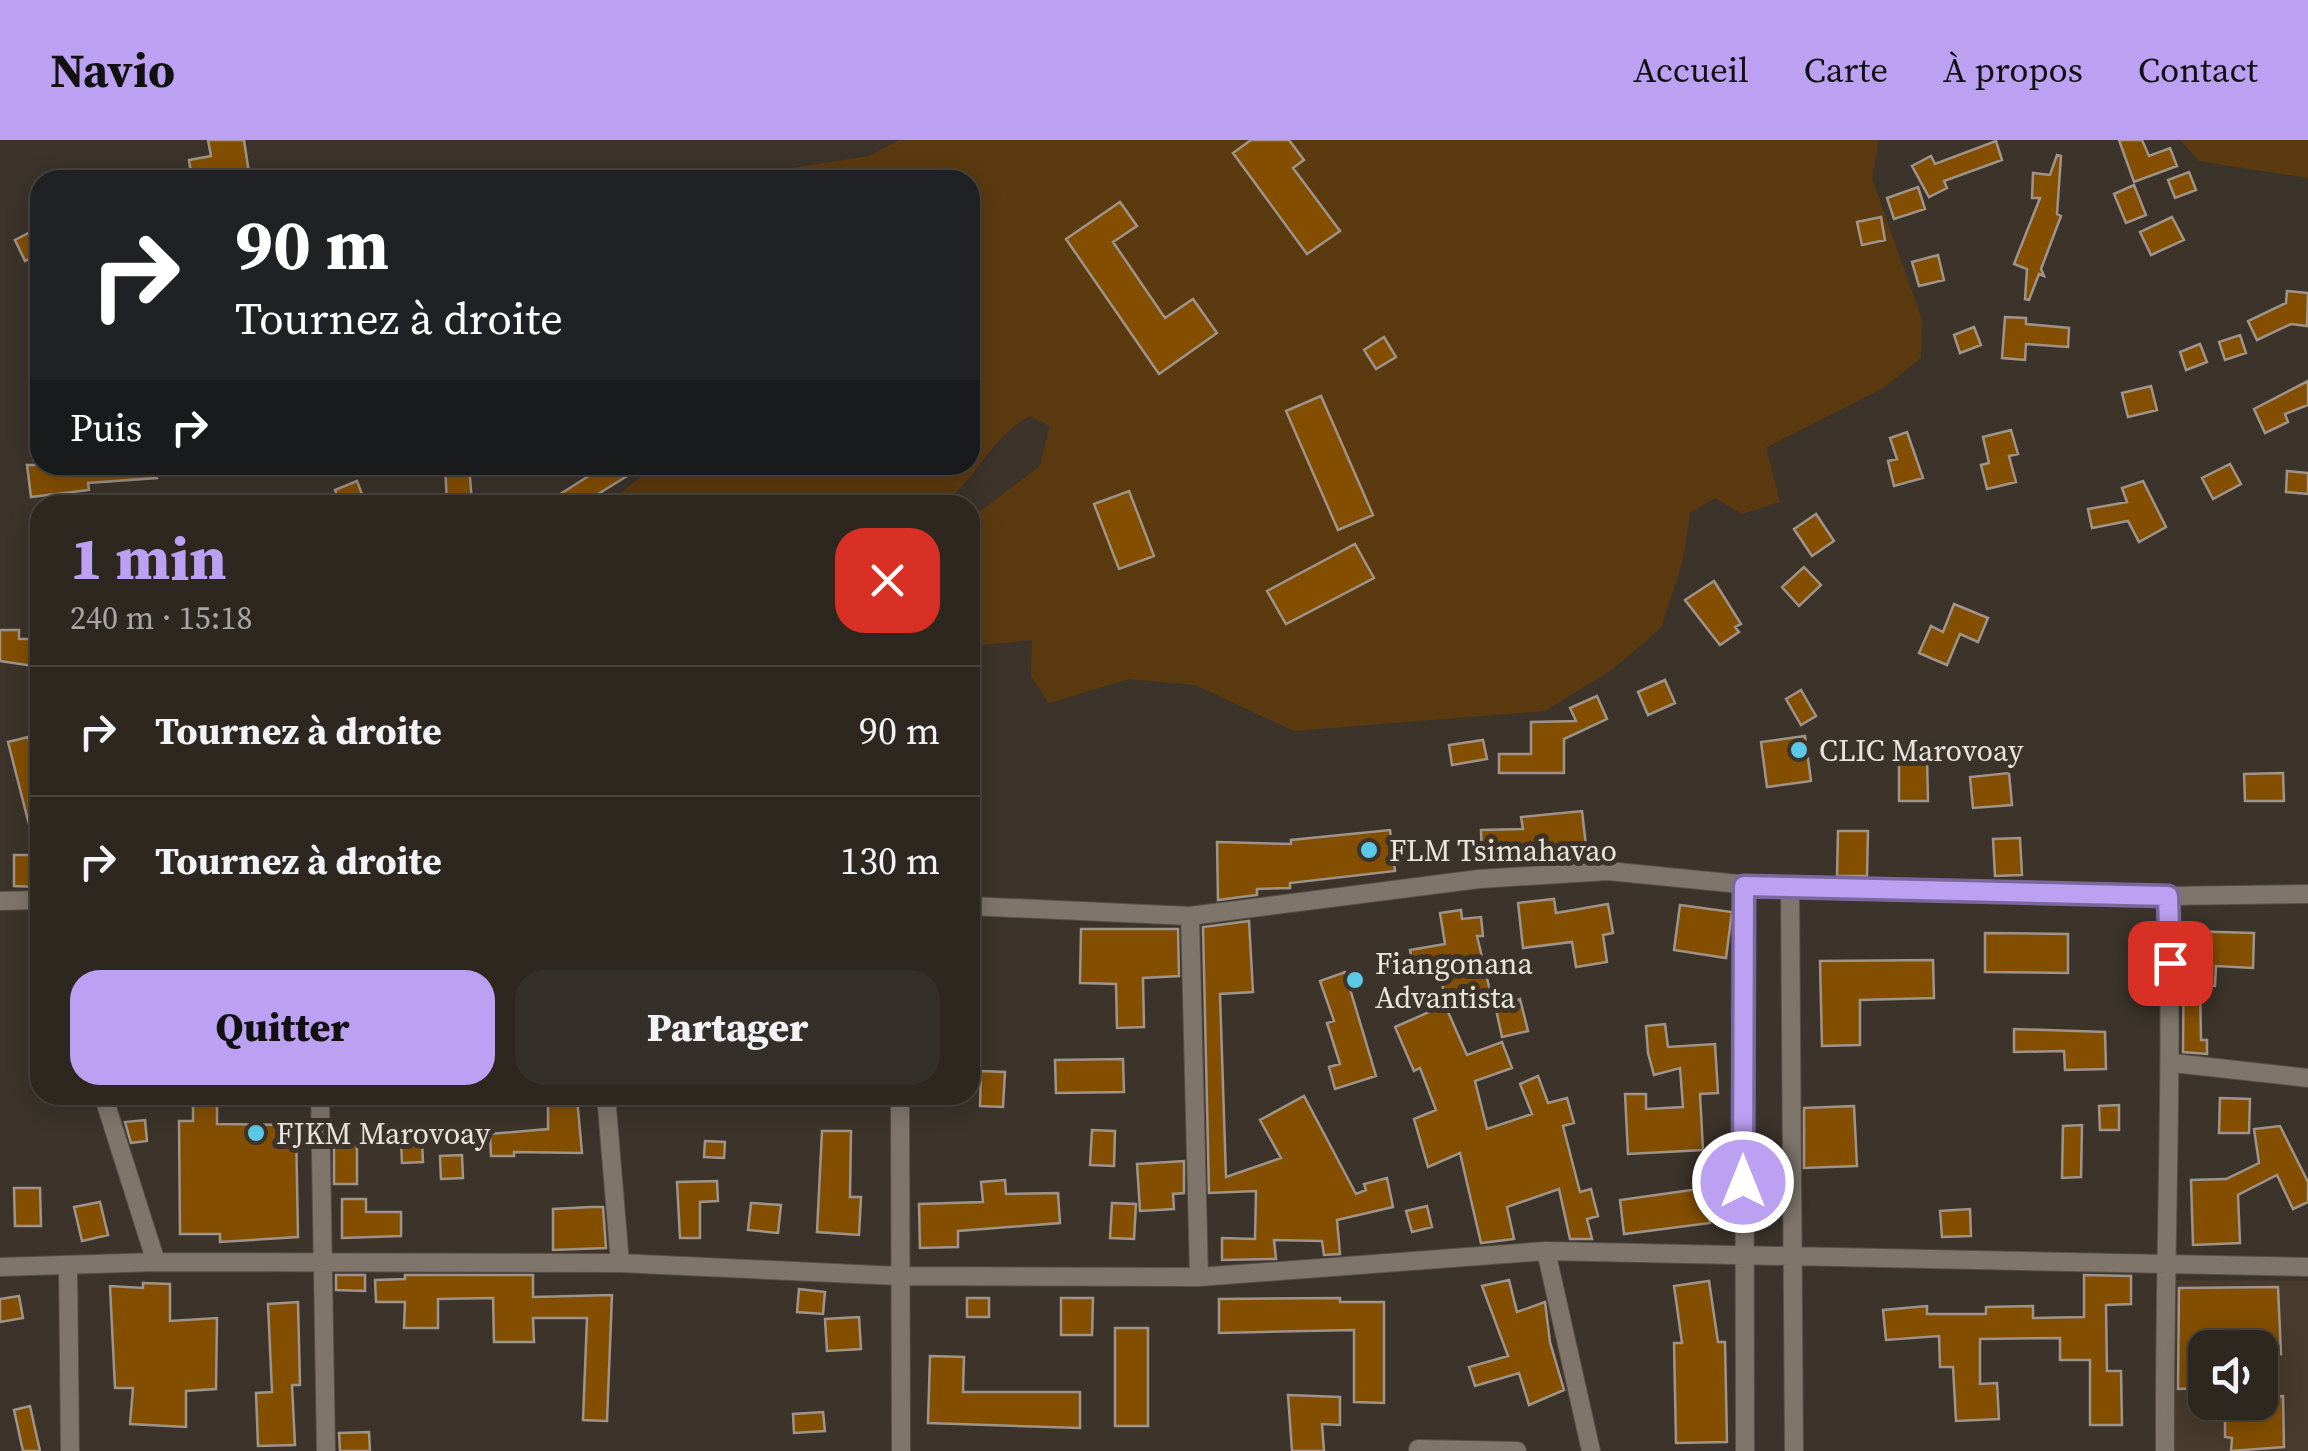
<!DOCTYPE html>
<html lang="fr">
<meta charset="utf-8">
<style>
body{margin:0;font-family:"Source Serif 4",serif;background:#352f29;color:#f1f3f6;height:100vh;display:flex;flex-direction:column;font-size:38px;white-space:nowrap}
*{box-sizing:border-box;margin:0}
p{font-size:32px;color:#a7a5a5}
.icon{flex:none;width:55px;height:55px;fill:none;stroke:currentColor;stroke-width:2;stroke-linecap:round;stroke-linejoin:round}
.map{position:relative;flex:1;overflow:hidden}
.panel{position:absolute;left:30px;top:355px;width:950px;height:610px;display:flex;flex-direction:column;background:#2d2720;border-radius:30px;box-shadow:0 5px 25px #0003,0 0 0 2px #48443e}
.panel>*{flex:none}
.guide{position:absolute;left:30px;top:30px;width:950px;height:305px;border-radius:30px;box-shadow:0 5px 25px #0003,0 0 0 2px #48443e;background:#202124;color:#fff;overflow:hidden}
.tools{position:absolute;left:2188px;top:1190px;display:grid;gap:20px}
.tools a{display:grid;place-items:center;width:90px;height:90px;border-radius:20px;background:#2d2720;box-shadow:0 5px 25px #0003,0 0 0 2px #48443e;font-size:50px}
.pin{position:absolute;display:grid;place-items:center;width:85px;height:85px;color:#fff;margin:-42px;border-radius:20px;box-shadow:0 5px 15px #0006}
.me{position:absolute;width:110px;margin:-55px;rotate:0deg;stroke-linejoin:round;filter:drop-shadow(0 0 8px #0008)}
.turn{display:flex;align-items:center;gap:35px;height:210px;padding:0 40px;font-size:45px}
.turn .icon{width:130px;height:130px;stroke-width:2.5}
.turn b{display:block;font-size:70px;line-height:85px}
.then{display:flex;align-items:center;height:95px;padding:0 40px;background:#0003;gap:20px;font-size:38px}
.round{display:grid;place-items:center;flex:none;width:105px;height:105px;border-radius:30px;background:#352f29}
.overview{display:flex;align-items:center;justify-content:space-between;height:170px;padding:0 40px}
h1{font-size:60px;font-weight:800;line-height:75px;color:#bca0f2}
.button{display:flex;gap:20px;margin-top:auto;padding:20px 40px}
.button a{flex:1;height:115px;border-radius:30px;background:#bca0f2;color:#111;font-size:40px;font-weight:800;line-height:115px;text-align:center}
.button a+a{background:#352f29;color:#f1f3f6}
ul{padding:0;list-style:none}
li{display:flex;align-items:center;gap:30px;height:130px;padding:0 40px;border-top:2px solid #48443e}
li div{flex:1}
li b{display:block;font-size:38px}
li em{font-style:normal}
header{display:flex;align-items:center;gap:60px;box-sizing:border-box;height:140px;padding:0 50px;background:#bca0f2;color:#111}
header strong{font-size:48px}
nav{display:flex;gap:55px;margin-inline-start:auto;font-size:35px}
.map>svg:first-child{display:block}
</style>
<header>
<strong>Navio</strong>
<nav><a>Accueil</a><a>Carte</a><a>À propos</a><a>Contact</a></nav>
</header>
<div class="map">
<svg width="2308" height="1311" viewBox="0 0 2308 1311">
<rect width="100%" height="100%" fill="#3c342b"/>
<!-- built -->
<path fill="#483a2c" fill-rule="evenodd" d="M2172 1140 2308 1141V1311H2172ZM2205 1208H2260V1262H2205Z"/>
<!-- green -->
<path fill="#5c3a0f" d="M900 0H1879L1872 38 1922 180 1921 218 1883 248 1766 308 1780 362 1742 374 1715 358 1690 373 1683 420 1661 488 1613 529 1545 571 1294 591 1195 545 1129 539 1049 563 1031 536 1032 500 982 505 970 498V379L1040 326 1050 286 1030 276C991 297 977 338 942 365H605L656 325H970V40H715L869 16Z
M2180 0H2308V38L2199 21Z"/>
<!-- building -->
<path fill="#834e00" stroke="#9f948a" stroke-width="2.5" d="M208 0H244L250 40H192L189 20 211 16Z
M1251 0H1289L1304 20 1293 28 1340 91 1307 114 1233 13Z
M2119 0H2142L2149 16 2170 8 2177 26 2134 42Z
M1996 1 2002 20 1944 41 1947 48 1929 57 1912 26 1931 16 1935 24Z
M2057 15 2061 16 2057 74 2061 76 2041 129 2044 136 2039 134 2029 160 2025 159 2027 129 2014 124 2040 58H2032L2033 33 2050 35Z
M2189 32 2196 50 2175 58 2168 40Z
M2134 45 2146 75 2126 83 2114 54Z
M1918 47 1925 69 1894 79 1887 58Z
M1120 62 1137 86 1113 102 1165 178 1193 159 1217 193 1159 234 1066 99Z
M1881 77 1885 100 1862 105 1857 82Z
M2172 77 2184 100 2151 115 2140 92Z
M40 87V113L25 121 15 100Z
M1938 115 1944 140 1919 146 1912 122Z
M2287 151 2308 153 2307 186 2291 184 2257 200 2248 181 2286 163Z
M2005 177 2026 178V184L2069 188 2068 207 2026 204 2025 220 2002 218Z
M1974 187 1981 205 1960 213 1954 195Z
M2240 195 2246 213 2225 220 2219 202Z
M1384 197 1396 217 1376 229 1364 210Z
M2200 204 2207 222 2186 230 2180 212Z
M2308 241V265L2285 274 2288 282 2265 293 2254 269Z
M2151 246 2157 270 2128 277 2122 253Z
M1321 256 1373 375 1338 390 1286 271Z
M2011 290 2018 314 2009 316 2016 342 1987 349 1981 325 1989 323 1983 297Z
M1907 292 1923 338 1894 346 1888 321 1897 319 1890 298Z
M2230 324 2241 344 2213 359 2202 338Z
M27 325H156L157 338 88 343 89 350 31 357Z
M445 325H469L472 362 447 363Z
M606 325H645L590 359 594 365H543Z
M2287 331 2308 333V354L2286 352Z
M357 341 366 365H341L335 350Z
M2143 341 2166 387 2139 402 2128 381 2092 388 2088 369 2127 362 2122 348Z
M1129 351 1154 416 1119 429 1094 364Z
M1816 374 1834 401 1812 416 1794 389Z
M1355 404 1374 438 1286 484 1267 451Z
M1804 427 1821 445 1799 466 1782 447Z
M1714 441 1741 484 1735 487 1739 492 1720 505 1685 460Z
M1954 464 1988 478 1978 502 1960 494 1947 525 1919 513 1931 486 1943 492Z
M0 490H19V499H40V527L0 521Z
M1665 540 1675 563 1648 575 1638 552Z
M1801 550 1816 576 1801 585 1786 559Z
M1597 556 1607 579 1564 599V633H1499V614H1531V582L1576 581 1570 568Z
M1805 596 1811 641 1767 647 1761 602Z
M28 597 30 603 40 600V707L35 708 8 602Z
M1483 600 1487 619 1452 625 1449 605Z
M1927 618 1928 661H1899V619Z
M2009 633 2012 665 1973 668 1970 637Z
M2283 633 2284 661H2245L2244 634Z
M1582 671 1586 706 1482 720 1481 690 1523 689 1521 677Z
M1390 690 1395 731 1290 743V748L1257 749V755L1218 760 1217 702 1291 704V700Z
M1838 691H1868L1867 736H1837Z
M2020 698 2022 735 1995 736 1993 699Z
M14 715H40V747L14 746Z
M1554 759 1556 773 1608 764 1613 793 1603 795 1607 822 1576 827 1572 802 1523 808 1518 763Z
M1680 765 1732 772 1726 818 1674 810Z
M1461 770 1462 779 1481 777 1483 796H1477L1492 859 1449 870 1436 822 1413 826 1410 810 1445 804 1440 773Z
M1249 781 1253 852 1220 854 1226 1037 1281 1018 1260 980 1304 956 1356 1054 1366 1050 1364 1044 1387 1038 1393 1067 1337 1080 1340 1114 1324 1115 1322 1101 1274 1100 1276 1119 1222 1120V1098L1255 1099 1256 1051 1209 1053 1203 787Z
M1081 789H1178L1179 836 1143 838 1144 887 1117 888 1116 844 1080 843Z
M2184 791 2254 793 2253 828 2216 826 2215 846 2200 845 2201 900H2207V914L2183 912Z
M1985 793 2068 794V833L1985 832Z
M1933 820 1934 858 1860 860V905L1822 906 1820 821Z
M1345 832 1376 936 1335 949 1329 927 1340 924 1327 883 1334 881 1320 841Z
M1520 859 1528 891 1502 897 1495 865Z
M1445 865 1467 915 1502 902 1512 928 1475 941 1487 989 1532 974 1520 944 1538 936 1548 963 1567 958 1574 983 1563 986 1580 1052 1591 1049 1598 1076 1587 1079 1592 1099H1570L1559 1049 1507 1067 1514 1099 1481 1103 1460 1013 1428 1027 1414 979 1436 970 1420 928 1414 931 1395 887Z
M1665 884 1668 907 1715 904 1718 953 1700 954 1703 1010 1628 1014 1625 954H1646V969L1683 967 1680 928 1654 935 1648 913 1646 886Z
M2014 889 2105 892 2106 929 2065 930 2064 911 2014 912Z
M1123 919 1124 952 1056 953 1055 920Z
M981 931 1005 932 1003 967 980 966Z
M193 955H217V984L296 985 298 1097 220 1102V1094H180L179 981H193Z
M548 958H577L582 1013 514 1012V1016H491L490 994 548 989Z
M2220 958 2250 959 2249 993H2219Z
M2119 965V990H2100L2099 966Z
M1854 966 1857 1026 1804 1028V968Z
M145 980 147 1001 131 1003 125 982Z
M2082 985 2081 1037 2062 1038 2063 986Z
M2280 986 2308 1042V1062L2293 1069 2277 1035 2238 1055 2240 1103 2193 1105 2191 1040 2226 1039 2259 1023 2254 989Z
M1092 990 1115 991 1114 1026 1090 1025Z
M822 991H851L850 1057H861L859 1095 817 1092Z
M401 1001H422L423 1022 402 1023Z
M705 1001 725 1002 724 1018 704 1017Z
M334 1005H357V1044H334Z
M462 1015 463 1038 441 1039 440 1016Z
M1184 1021V1053L1173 1054 1174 1069 1140 1071 1137 1024Z
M1005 1040 1006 1054 1058 1053 1060 1083 958 1091V1107L920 1108 919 1064 983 1062 981 1042Z
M717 1041 718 1061 700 1062V1098H680L677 1042Z
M14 1048H40L41 1086H15Z
M1706 1048 1710 1083 1624 1094 1620 1060Z
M342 1059H366V1072H401V1096L342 1098Z
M100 1062 108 1095 82 1101 74 1067Z
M751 1063 781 1065 778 1093 748 1090Z
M1112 1063 1136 1064 1134 1099 1110 1098Z
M1427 1066 1432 1087 1412 1092 1406 1071Z
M591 1067H603L606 1108 553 1110V1069Z
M1970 1069 1971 1096 1942 1097 1940 1071Z
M336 1135H365V1151L336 1150Z
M405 1135H533V1157L612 1155 607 1281 583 1280 587 1178H533L534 1202H494L493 1158 438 1159V1188H404L405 1162H376L375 1140 405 1139Z
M2084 1135 2131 1136V1164L2106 1165 2107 1231H2121L2122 1285H2090V1220H2060V1198L1980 1199V1244L1997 1243 1999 1279 1956 1281 1953 1227H1940L1939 1196 1886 1200 1883 1170 1927 1166V1174H1986V1167L2033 1166V1178L2084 1177Z
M1509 1140 1517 1172 1545 1162 1550 1202 1564 1250 1529 1265 1519 1233 1475 1246 1469 1227 1508 1216 1482 1146Z
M1709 1141 1718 1202H1725L1727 1302 1676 1303 1674 1203H1682L1674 1146Z
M143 1143 170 1144V1181L217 1178 216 1249 186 1251V1287L130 1284 133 1248H115L110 1146 143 1148Z
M2278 1147 2281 1214 2260 1216V1208H2205V1248L2178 1249 2179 1148Z
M799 1149 825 1152 823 1174 797 1172Z
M19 1156 23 1178 0 1182V1159Z
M967 1158H989V1177H967Z
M1061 1158H1093L1092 1195H1061Z
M1340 1158V1162H1384V1263L1354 1262V1190L1219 1193V1159Z
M298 1162 300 1245H292L295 1305 258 1306 256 1253 272 1252 268 1164Z
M859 1177 861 1209 827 1211 825 1179Z
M1115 1188H1148V1286H1115Z
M930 1216 964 1217 963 1252H1080V1288L928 1283Z
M1288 1255 1340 1257V1285L1322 1284 1324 1311H1292Z
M2283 1256 2284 1307 2231 1311 2232 1298 2225 1297V1262H2260V1257Z
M30 1266 40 1311H23L14 1270Z
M823 1272 825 1291 794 1293 793 1274Z
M369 1292 370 1311H340L339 1293Z"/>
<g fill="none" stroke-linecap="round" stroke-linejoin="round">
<!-- minor casing -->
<g stroke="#574f48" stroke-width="20">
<path id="minor" d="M1744 746 1745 1311
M1790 749 1794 1311
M0 761 40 760
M970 766 1190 776 1479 739 1608 731 1790 749 2168 756 2308 754
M1190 776 1199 1137
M2173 923 2308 938
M103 955 156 1122
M320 955 326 1311
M606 955 620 1123
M900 955 901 1311
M1546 1111 1591 1311
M68 1125 70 1311
M0 1127 156 1122 620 1123 899 1136 1199 1137 1546 1111 2308 1127
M1418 1309 1517 1311
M2165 1311C2164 1126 2173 941 2168 756"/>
</g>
<!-- minor -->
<use href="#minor" stroke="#7f756b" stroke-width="18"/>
</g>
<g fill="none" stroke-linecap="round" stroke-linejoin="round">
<!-- route casing -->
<g stroke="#7a689d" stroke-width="25">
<path id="route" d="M1743 1042 1744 746 2168 756 2170 823"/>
</g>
<!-- route -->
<use href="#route" stroke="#bca0f2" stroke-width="18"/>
</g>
<!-- markers -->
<g fill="#5bc8e6" stroke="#3c342b" stroke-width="4">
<circle cx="1799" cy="610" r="10"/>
<circle cx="1369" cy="710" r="10"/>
<circle cx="1355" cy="840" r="10"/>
<circle cx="256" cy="993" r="10"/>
</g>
<g text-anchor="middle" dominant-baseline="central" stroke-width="10" stroke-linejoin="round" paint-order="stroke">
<!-- poi labels -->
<g font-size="30" fill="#eae4df" stroke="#3c342b" text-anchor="start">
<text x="1819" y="610">CLIC Marovoay</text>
<text x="1389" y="710">FLM Tsimahavao</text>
<text x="1375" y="823">Fiangonana<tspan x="1375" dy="34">Advantista</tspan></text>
<text x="276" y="993">FJKM Marovoay</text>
</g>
</g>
</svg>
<div class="tools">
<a><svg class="icon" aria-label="sound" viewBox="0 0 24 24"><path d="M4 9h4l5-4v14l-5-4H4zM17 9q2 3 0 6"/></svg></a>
</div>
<div class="pin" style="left:2170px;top:823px;background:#d93025"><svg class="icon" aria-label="arrive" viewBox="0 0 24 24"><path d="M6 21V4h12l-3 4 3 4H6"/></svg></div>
<svg class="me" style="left:1743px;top:1042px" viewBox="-20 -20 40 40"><circle r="17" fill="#bca0f2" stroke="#fff" stroke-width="3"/><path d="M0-11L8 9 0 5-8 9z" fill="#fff"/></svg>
<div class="guide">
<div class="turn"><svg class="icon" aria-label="right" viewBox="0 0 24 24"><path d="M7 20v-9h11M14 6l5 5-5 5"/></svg><div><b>90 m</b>Tournez à droite</div></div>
<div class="then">Puis<svg class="icon" aria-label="right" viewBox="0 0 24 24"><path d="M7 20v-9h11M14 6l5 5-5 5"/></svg></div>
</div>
<section class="panel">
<div class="overview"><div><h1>1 min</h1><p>240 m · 15:18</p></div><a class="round" style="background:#d93025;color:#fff"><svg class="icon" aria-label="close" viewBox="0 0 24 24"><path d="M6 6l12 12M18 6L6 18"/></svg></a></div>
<ul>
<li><svg class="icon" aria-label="right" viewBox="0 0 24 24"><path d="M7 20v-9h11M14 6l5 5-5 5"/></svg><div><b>Tournez à droite</b></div><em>90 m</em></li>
<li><svg class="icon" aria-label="right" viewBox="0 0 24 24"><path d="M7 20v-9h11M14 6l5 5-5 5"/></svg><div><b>Tournez à droite</b></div><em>130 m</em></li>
</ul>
<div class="button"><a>Quitter</a><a>Partager</a></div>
</section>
</div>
